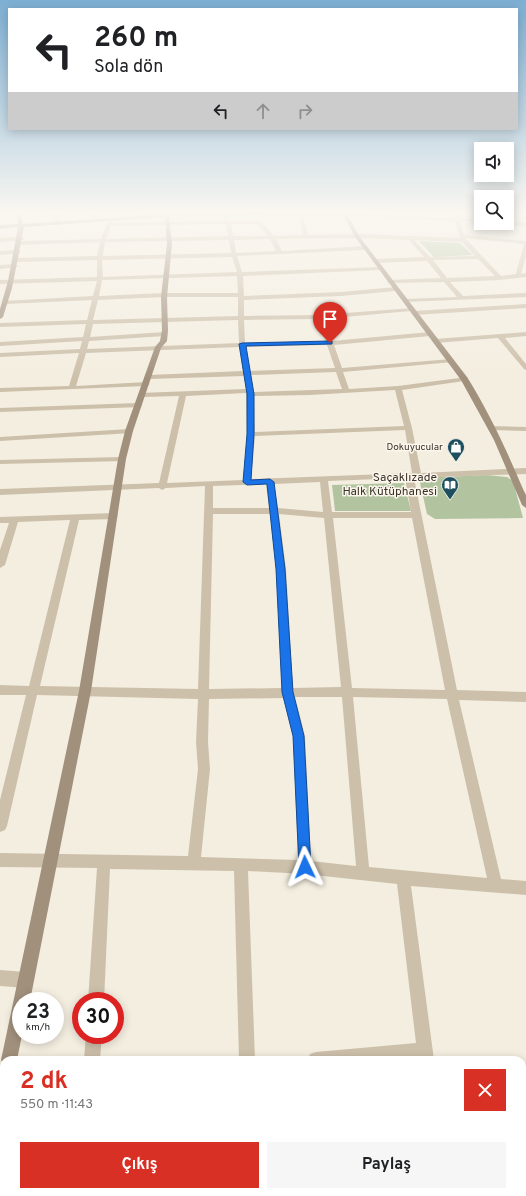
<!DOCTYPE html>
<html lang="tr">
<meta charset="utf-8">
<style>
body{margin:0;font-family:Overpass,sans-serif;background:#f6f6f6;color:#202124;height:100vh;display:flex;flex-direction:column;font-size:15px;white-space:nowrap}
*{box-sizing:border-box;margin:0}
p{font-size:13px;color:#757577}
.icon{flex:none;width:22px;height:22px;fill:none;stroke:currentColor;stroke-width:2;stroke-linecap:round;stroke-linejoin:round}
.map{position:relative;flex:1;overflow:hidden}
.panel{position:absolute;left:0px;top:1056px;width:526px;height:140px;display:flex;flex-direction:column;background:#fff;border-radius:12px 12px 0 0;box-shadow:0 2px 10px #0003}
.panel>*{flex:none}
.hud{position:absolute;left:8px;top:8px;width:510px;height:122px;border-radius:0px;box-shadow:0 2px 10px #0003;background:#fff;color:#202124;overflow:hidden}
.buttons{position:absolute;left:474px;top:142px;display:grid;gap:8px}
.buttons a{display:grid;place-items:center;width:40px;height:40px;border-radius:0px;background:#fff;box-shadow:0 2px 10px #0003;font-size:20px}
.speed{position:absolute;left:12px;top:992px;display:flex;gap:8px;font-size:20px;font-weight:700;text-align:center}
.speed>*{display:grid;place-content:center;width:52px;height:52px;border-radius:50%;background:#fff;box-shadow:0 2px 10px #0003;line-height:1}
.speed small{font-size:10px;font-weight:400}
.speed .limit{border:6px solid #d22;background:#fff;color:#111}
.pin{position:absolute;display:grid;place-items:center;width:34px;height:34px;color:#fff;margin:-41px -17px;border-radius:50% 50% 50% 0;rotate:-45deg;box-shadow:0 0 4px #0007}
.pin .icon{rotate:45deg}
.me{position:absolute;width:44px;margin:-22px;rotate:358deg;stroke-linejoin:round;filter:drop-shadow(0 0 3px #0008)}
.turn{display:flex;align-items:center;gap:14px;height:84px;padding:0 20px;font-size:18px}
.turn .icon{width:52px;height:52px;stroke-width:2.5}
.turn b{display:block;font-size:28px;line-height:34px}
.lanes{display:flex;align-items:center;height:38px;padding:0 20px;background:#0003;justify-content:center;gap:20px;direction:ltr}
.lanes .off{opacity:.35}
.round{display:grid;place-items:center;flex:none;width:42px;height:42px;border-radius:0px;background:#f6f6f6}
.head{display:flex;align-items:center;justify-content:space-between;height:68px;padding:0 20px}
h1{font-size:24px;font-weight:700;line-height:30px;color:#d93025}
.button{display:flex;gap:8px;margin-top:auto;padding:8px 20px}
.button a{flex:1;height:46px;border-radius:0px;background:#d93025;color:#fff;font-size:16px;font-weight:700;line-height:46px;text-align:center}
.button a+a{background:#f6f6f6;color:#202124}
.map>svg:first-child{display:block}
</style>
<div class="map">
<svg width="526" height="1196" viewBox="0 0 526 1196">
<rect width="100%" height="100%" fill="#f4eee0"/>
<!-- green -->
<path fill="#b1c49f" d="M419 241 460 243 473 255 434 257Z
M486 475 507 477 513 481 523 518 435 519 427 514 419 478Z
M404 483 411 511H335L332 485Z"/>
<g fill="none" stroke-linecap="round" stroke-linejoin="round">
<!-- street -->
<path fill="#cdc0ab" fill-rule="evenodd" d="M55 212H59V223L56 225 53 223Z
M93 212H97V221L93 220Z
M298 212H302L308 235 357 234 460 238 455 221 346 216 344 215 346 214 455 218 456 212H460V218L481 219V221H460L464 235 526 241V256L521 274 526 273V277L500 280 450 282 463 296 526 293V297L403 302V300L405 299 457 297 444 282 388 283 387 282 390 280 441 278 427 261 375 263 372 261 375 259 424 257 409 240 357 238 276 239 282 251 365 246 368 248 365 250 237 256 242 272 382 267V269L380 270 243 276 244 296 341 292 396 287 399 289 396 291 341 296 244 300V316L318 315 413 308V310L411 311 322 319 332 341 430 332 433 334 430 336 334 345 342 368 451 359 454 361 453 362 343 372 349 389 398 386 467 377 468 379 464 381 402 390 412 428 421 473 526 468V474L414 478 457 690 526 692V702L459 700 501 879 526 881V895L411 886 434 1060H418V1059L403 1060H308L310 1054 316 1052 416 1043 397 884 305 874 248 871 255 1060H239L234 871 110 869 104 1001H88L97 868 0 867V853L188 856 198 769 196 742 198 699 37 695 7 826 5 830 0 832V800L26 695H0V685L29 686 70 520 18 522 5 565 0 568V550L9 523H0V517L114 513 118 516 114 519 79 520 40 686 198 689 205 486 166 488 162 490 159 488 0 495V489L159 483 179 396 142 397H139V393L246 389 244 376 149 379 145 377 149 375 243 371 239 347 86 353 76 386 146 382 150 384 146 386 0 392V388L69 386 79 353 0 357V353L80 349 82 341 0 346V342L83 337 86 324 0 327V323L87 320 92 300 5 304 2 302 3 301 93 296 97 281 0 284V280L97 277V260L15 262 12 260 15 258 97 256 100 242 20 245 17 243 20 241 101 239 109 219 111 218 113 219 112 223 225 221 221 214 223 213 230 221H260L274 236 303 235ZM226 224 228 236 106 239 111 226ZM231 224H257L268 236H233ZM465 238 524 244 516 274 501 276ZM270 239 276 251 236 253 234 240ZM229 240 231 253 103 256 105 242ZM414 240 462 242 475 256 430 257ZM232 257 237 272 103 277 102 260ZM478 259 495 276 447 278 433 260ZM237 276 238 293H164L99 296 102 280ZM164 297H238V316L93 320 98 300ZM316 319 326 341 245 343 244 320ZM238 320 239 343 87 349 89 341 165 336 168 334 165 332 90 337 93 324ZM327 345 335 368 250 371 246 347ZM336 372 342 389 253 392 251 375ZM395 390 404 426 255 432 254 396 310 395ZM246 393 247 434 243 480 167 483 186 396ZM405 430 412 473 251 479 255 436ZM405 478 411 512H332L328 481ZM320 482 323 512 278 508 274 484ZM266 484 269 508H213V486ZM213 514H270L276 569 282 688 209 689ZM279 514 324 518 341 687 293 688 286 569ZM333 518H412L445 690 352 688ZM295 697H342L356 866 311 861 305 736ZM353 697 447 699 487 878 369 867ZM284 698 293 736 298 860 201 857 210 769 208 742 209 699Z
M507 221 526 223V227L505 224 504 223H507Z
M21 237 24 239 23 240 0 242V238Z
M18 250 20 251V253L0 255V251Z
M15 264 18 266 17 267 0 269V265Z
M526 304V308L414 315 411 313 414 311Z
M526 332V336L505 338 526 364V370L524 369 498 338 435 343 432 341 435 339Z
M138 403 142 405 141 407 0 412V408Z
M489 426 526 427V431L492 430 488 428Z
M129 429 133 431 132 433 0 441V437Z
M122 457 126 459 125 461 0 464V460Z
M0 970 26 972 31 975 34 980 31 985 26 988 0 986Z
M86 1035H102L100 1060H84Z
M73 1192H91V1196H73Z
M244 1192H262V1196H244Z
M443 1192H461V1196H443Z"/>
<!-- secondary -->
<path fill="#a1907c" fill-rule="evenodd" d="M17 212H21L23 224 164 214V212H168L169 213 256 212 342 213V212H346L359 236 467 377C489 412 507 451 523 489L526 495V508L522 505 494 440 461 380 355 237 344 216 256 215 169 216 172 244 167 297 168 330 167 341 161 348 133 431 126 459 91 691 30 1001H21V1035H22L17 1060H4V1066L1 1060 79 691 118 459 125 431 155 347 160 341 162 330 161 297 167 244 165 217 24 227 12 288 3 317 0 319V309L8 281 18 227 0 229V225L18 224Z
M4 1078V1112L0 1113V1079Z"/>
</g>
<!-- sky -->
<linearGradient id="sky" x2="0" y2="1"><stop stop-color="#7dafd3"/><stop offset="0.56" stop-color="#faf7f1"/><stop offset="1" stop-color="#faf7f1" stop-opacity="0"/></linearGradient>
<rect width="526" height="379" fill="url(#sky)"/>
<!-- route -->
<path fill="#1a73e8" stroke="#114b97" d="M330 341H332V344L246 346 254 394V434L251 480 270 479 274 482 285 569 293 692 304 736 311 867 309 872 305 874 300 872 299 867 293 736 282 692 276 569 267 484 247 485 243 482 247 434V394L239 344 242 343Z"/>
<!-- icons -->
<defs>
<g id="shop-pin" transform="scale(0.9)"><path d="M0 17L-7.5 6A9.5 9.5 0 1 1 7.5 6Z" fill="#1d4f5f" stroke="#fbf7ed"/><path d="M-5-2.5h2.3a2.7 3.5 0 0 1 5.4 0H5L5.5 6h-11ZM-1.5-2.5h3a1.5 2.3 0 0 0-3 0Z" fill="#fff"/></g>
<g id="library-pin" transform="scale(0.9)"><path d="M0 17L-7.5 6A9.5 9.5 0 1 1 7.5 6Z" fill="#1d4f5f" stroke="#fbf7ed"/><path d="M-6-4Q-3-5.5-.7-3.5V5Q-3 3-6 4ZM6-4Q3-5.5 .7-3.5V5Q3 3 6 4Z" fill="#fff"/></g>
</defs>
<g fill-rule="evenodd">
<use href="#shop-pin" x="456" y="447"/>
<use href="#library-pin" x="450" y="485"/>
</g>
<g text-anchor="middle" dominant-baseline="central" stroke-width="3" stroke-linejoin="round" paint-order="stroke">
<!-- far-poi labels -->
<g font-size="10" fill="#3b322a" stroke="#fbf7ed" text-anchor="end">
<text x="443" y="447">Dokuyucular</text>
</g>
<!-- poi labels -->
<g font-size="12" fill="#3b322a" stroke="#fbf7ed" text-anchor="end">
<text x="437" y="478">Saçaklızade<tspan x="437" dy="14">Halk Kütüphanesi</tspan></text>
</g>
</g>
</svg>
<div class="buttons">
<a><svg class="icon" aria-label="sound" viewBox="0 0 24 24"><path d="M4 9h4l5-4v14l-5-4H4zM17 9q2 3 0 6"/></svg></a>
<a><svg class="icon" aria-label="search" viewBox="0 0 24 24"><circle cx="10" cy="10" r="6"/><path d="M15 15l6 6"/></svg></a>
</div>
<div class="speed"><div>23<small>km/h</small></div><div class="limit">30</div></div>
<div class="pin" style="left:330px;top:343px;background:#d93025"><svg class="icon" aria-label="arrive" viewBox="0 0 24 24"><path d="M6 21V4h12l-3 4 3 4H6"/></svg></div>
<svg class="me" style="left:305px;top:867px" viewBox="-20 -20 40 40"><path d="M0-17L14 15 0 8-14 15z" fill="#1a73e8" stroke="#fff" stroke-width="4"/></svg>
<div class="hud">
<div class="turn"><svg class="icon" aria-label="left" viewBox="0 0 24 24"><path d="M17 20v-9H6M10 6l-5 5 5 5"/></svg><div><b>260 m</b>Sola dön</div></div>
<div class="lanes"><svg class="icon" aria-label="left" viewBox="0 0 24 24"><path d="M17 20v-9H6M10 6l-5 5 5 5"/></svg><svg class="icon off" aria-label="ahead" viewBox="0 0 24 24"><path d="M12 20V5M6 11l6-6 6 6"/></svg><svg class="icon off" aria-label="right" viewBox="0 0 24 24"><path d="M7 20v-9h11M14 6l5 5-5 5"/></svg></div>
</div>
<section class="panel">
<div class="head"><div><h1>2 dk</h1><p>550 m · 11:43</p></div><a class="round" style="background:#d93025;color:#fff"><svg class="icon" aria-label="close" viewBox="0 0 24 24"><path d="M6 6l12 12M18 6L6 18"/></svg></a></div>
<div class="button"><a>Çıkış</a><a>Paylaş</a></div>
</section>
</div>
